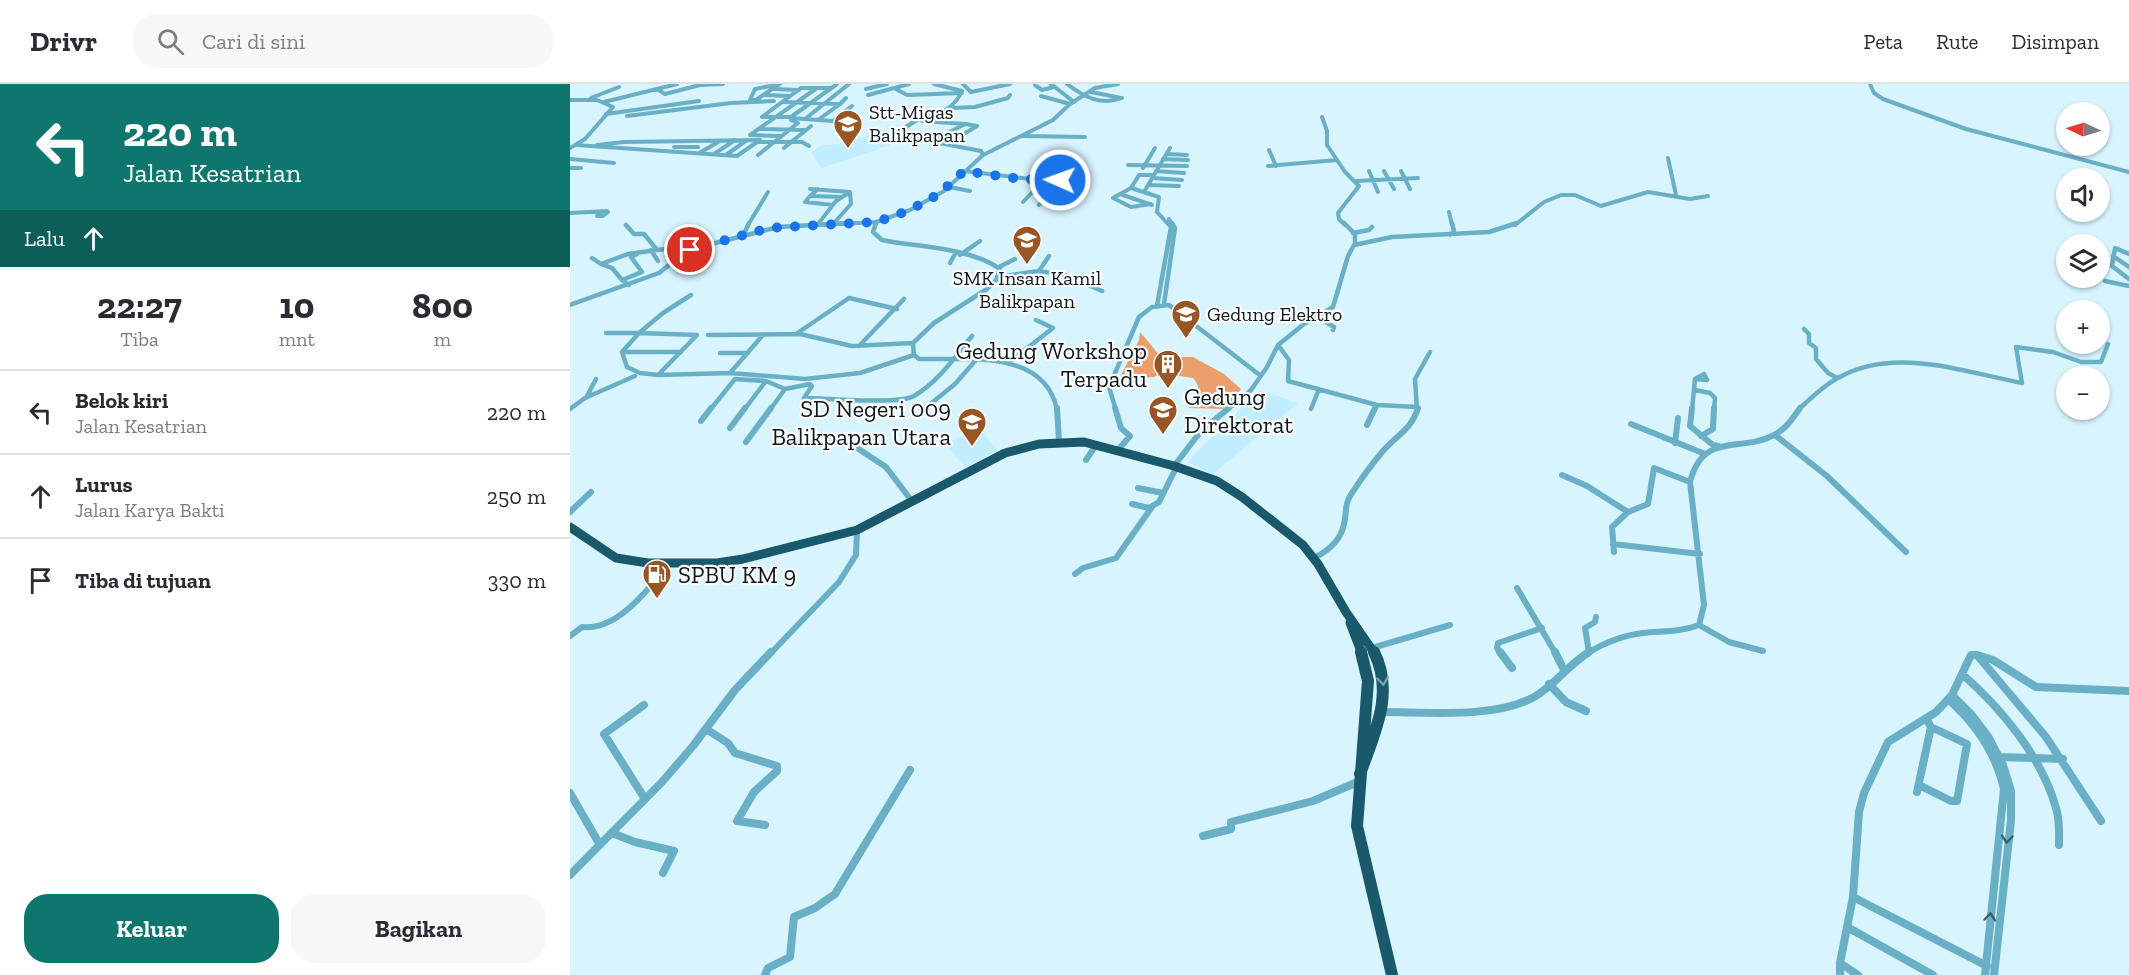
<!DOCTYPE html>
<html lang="id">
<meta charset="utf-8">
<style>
body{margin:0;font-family:"Zilla Slab",serif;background:#f7f7f7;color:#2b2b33;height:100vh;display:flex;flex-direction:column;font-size:22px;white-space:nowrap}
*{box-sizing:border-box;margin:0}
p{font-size:20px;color:#7c7c81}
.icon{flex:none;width:33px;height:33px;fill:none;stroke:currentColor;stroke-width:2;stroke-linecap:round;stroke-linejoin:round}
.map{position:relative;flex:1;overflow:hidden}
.sheet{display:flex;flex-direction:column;background:#fff;width:570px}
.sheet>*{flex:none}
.banner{background:#0f766e;color:#fff;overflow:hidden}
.needle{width:39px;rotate:274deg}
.buttons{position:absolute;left:1486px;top:18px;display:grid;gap:12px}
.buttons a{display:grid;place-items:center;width:54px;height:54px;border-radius:50%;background:#fff;box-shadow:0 2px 4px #0004;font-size:30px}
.pin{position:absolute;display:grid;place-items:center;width:51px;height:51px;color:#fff;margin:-26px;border:3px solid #fff;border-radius:50%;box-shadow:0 2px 6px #0007}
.me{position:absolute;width:66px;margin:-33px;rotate:272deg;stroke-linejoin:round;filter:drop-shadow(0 0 4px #0008)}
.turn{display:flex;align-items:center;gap:21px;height:126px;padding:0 24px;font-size:27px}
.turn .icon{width:78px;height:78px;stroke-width:2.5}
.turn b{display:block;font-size:42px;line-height:51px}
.then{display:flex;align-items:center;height:57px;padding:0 24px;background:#0003;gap:12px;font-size:22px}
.eta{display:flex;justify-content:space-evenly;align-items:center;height:102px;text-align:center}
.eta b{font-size:36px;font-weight:700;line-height:42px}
.cta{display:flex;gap:12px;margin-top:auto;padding:12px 24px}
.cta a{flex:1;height:69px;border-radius:24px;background:#0f766e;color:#fff;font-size:24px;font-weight:700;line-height:69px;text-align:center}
.cta a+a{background:#f7f7f7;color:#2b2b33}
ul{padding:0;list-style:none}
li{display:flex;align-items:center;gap:18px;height:84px;padding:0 24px;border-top:2px solid #e1e1e2}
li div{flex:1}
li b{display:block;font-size:22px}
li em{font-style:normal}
header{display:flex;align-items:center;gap:36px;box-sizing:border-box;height:84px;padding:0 30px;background:#fff;border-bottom:2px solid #e1e1e2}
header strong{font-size:28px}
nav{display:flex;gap:33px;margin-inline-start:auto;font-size:21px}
.search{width:420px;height:54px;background:#f7f7f7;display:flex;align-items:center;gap:15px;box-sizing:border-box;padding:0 21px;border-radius:24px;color:#7c7c81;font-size:22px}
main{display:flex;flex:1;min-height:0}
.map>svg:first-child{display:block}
</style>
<header>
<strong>Drivr</strong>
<div class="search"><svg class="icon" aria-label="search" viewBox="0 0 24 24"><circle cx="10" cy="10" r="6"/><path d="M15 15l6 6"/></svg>Cari di sini</div>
<nav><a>Peta</a><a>Rute</a><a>Disimpan</a></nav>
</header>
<main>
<section class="sheet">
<div class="banner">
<div class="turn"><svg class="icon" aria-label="left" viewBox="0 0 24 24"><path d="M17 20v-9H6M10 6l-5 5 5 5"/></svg><div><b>220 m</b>Jalan Kesatrian</div></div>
<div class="then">Lalu<svg class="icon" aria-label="ahead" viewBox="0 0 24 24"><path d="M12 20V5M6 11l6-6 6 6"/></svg></div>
</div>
<div class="eta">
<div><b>22:27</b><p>Tiba</p></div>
<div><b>10</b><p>mnt</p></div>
<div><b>800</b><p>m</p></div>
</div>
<ul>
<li><svg class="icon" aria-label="left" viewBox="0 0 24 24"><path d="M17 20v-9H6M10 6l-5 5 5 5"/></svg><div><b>Belok kiri</b><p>Jalan Kesatrian</p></div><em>220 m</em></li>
<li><svg class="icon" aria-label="ahead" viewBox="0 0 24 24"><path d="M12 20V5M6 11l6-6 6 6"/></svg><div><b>Lurus</b><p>Jalan Karya Bakti</p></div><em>250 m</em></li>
<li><svg class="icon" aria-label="arrive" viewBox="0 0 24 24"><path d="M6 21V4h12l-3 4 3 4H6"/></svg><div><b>Tiba di tujuan</b></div><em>330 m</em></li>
</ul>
<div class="cta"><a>Keluar</a><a>Bagikan</a></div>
</section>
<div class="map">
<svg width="1559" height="891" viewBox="0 0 1559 891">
<rect width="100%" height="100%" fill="#d7f4ff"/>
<!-- built -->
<path fill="#c1eefe" d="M322 44 331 45 329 49 320 52 321 61 252 84 241 68 253 61 270 60Z
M690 306 728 319 643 390 617 378Z
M409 345 428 366 395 383 375 360Z"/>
<!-- forest -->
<path fill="#ea9f6b" d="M570 248 591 273H623L654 290 671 305 657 325 619 324C628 314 633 305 623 294L592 289 584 293 559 295 550 293 569 256Z"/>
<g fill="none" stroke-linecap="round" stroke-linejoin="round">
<!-- minor-far3 -->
<path stroke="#69afc6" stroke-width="4" d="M393 0 401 8 440 0
M481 0 504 18
M497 0C514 13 531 22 552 14
M1300 0 1304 9 1313 15 1396 45 1559 88
M465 1 472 6 484 3
M261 4H231L192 33H221L267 0
M324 4 337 11 392 9
M87 5 95 10 130 1 153 0
M204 5 229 6
M296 5 317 0
M521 8 551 14
M195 11 220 12
M298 11 339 0
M471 12 500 20
M21 14 49 3
M0 16H27L43 23 15 55 0 64
M185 16H180L185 5 210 0
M186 16 208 1
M34 18 107 0
M213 18 270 20 276 14
M381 24 405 23 438 14 440 11
M36 30 129 17
M57 32 161 19 204 17
M752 33 757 47V61L775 88 789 102 768 129 769 135 775 141
M221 34 235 35 279 0
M235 35 263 37 282 22
M248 36 270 20
M352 37 395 40 365 56
M190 45 236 46
M392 51 407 42 395 40
M211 52 180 51 247 4
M453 52 515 53
M189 58H232L239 62
M6 61 167 72 190 56 54 58 27 61
M104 63H128
M214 64 241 42
M699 66 706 82
M131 68 150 57
M144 70 165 56
M597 70 617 71
M156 71 177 56
M188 71 228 39 221 36
M413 71 483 36 500 20 525 4 548 0
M1098 74 1106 111
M0 75 44 79
M593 75 618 76
M558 81 617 82
M698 82 767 76
M0 84H11
M573 84 585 64
M394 87 460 95V99L499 104 484 122
M586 87 614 89
M799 87 808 108
M814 87 824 105
M831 87 840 105
M469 94 477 85
M475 94 487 83
M582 94 612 96
M460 95 505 98
M490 96 500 86
M786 97 848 94
M579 101 609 102
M379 103 400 107
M561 104 589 113 587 128 599 141
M240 105 280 108
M248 105 240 112 272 113
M574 108 600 64
M550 110 582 121
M240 112 235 118 263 121
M453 118 470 100
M581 120 561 123 543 114 561 104 569 91H584
M469 121 485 102
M879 128 882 141
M0 129 37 127 38 128 33 132H27L31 128
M599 135 603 141
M248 140 266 117 280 108 281 120 264 139
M178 141 198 108
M249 141 307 138
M305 141 306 138 340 126 374 107 413 71 411 67 348 55 331 48C350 26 378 38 392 7L364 0
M945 141 974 118 991 111H1005L1031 122 1078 108 1120 115 1138 112"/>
<!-- minor-far2 -->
<path stroke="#69afc6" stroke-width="4.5" d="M306 139 303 148 312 156C347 163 402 164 430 185L426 196 417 205 364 239 343 259 344 271 349 275C396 276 475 265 487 326
M774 139 785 150V160
M56 141 64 150H74L87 166 128 161
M783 149 799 146 802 143
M174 150 179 139
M880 151 884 147 882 139
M81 166 88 177
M1559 170 1545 164 1542 182 1559 195
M390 171 410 157
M1543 172 1559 183
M22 174 31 180 58 170 87 166
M380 179 385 170
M31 180 42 184 52 196
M429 183 445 175
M469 187 495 191 532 207
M428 193 469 187 479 172
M1535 197 1559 202
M59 201 52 196 72 188 61 173 67 170
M594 220 605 144 602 139
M0 221 89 189 118 166 208 143 278 139
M587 222 601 143 598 139
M748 233 764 243 763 246
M1234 245 1239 250V259L1246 264V275L1258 289 1267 294
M36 249H69L93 229 121 211
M69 249 127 251 88 291 70 289 57 283 52 268Z
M226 250 279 214 327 225
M138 251 230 250 282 262 343 259
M708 261 719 276 718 297 807 321 848 323
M289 262 334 215
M52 268H111
M150 269H178
M438 279 483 244 466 236
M160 289 193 251
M1134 290 1137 296 1125 295Z
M88 291 160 289 235 295 290 289 344 271
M1125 306 1140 309 1145 314 1144 326
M16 314 26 295
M0 325 15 314 65 292
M741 325 749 305
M140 326 165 295 196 297
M174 326 196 297 215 305 240 300 242 302 234 314C256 314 329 321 344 312 368 298 385 273 402 252
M200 326 215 305
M353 326 385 300 406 276
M546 326 539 303 569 233 582 223 599 221 691 292
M657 326 681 306 697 283 708 261 734 240 763 223 778 172 784 161 822 153 919 148 947 139
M805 326 807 321
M847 326 845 295 860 268
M1122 326 1125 295
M1228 326C1240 315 1254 301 1268 294 1324 262 1394 288 1452 299L1446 263 1483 268 1511 278H1531L1538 260"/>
<!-- minor-far1 -->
<path stroke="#69afc6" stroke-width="6" d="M487 324 489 357
M545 324 551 344 560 352 548 366
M1122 324 1120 342 1143 361 1149 362
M352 327 355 324
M131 337 141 324
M1061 340 1135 370
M797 341 805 324
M160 344 175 324
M1205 351 1257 392 1336 468
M1131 352 1143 345 1144 324
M176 358 201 324
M1105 359 1108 334
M281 360 316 383 341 416
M516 376 526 361
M604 382 631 347 659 324
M992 391 1017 402 1058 428
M568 404 593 409
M562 420 579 424 589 418 607 382
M0 428 21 408
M1043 460 1130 470
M1044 468 1042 443 1058 428 1078 420 1084 384 1120 398
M744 474C758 467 771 456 774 440 777 428 774 420 782 409 791 395 802 380 813 367 827 351 841 346 848 324
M505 490 513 484 546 474 582 423
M947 504 986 570
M1129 541 1159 558 1193 567
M0 552 12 543C48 547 79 504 100 479
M802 564 880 541
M1019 568 1015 544 1025 538 1026 533
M200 570 269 498 286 471 287 446
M931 570 927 564 928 559 972 544
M1016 570C1034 559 1053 551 1073 549 1092 547 1111 548 1129 541L1134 521 1120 398C1133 347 1170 369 1204 351 1216 345 1222 335 1230 324"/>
<!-- minor -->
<path stroke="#69afc6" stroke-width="8" d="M930 568 942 584
M985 568 994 586
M1407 571 1423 576 1466 603 1559 607
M1392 590C1431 624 1472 673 1486 724 1490 736 1489 749 1489 761
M979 600 996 618 1016 627
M1382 611 1401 630 1419 654 1433 681 1441 707V736L1424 891
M1378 615C1405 639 1426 669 1434 705L1415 891
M74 621 34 650 75 715
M812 628C857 628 925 635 964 613 985 601 998 581 1019 568
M136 645 158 659 165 669 207 682V687L184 708 167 737 195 741
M1428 673 1493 675
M1349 701 1381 717H1387L1397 660 1361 643
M1347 708 1361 643 1356 634
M0 709 30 761
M42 749 65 758 104 767 93 789
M633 752 661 745V738L743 717 790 697
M0 791 92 698 123 662 165 606 201 568
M1283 813 1417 882
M1277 843 1363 891
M1270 879 1288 891
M195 891 198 884 220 873 224 833 245 824 265 810 340 686
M1270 891V879L1283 813 1289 728 1294 709 1318 658 1366 628 1382 611 1401 571H1407L1476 653 1531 737"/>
<!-- highway-far1 -->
<path stroke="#19596b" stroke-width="9" d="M0 443 46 474 78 479H147L173 475 287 446 435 369 469 360 514 358 604 382 647 397 672 413 733 461 748 480 776 528 805 570
M780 539 792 570"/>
<!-- highway -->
<path stroke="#19596b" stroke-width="12" d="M791 568 798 597 787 742 822 891
M790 690C804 650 825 610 804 568"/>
</g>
<!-- one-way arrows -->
<defs><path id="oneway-chevron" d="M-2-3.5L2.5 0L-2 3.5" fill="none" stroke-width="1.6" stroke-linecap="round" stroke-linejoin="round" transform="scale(1.5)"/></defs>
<use stroke="#7fa2ac" href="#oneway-chevron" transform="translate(813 597) rotate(83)"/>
<g stroke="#3a6371">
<use href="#oneway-chevron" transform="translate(1437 755) rotate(95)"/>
<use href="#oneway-chevron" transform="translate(1420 833) rotate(-85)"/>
</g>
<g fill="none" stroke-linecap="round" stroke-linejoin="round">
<!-- route -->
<path stroke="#1a73e8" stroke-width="10" stroke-dasharray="0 18" d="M120 166 199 144 307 138 340 126 369 110 394 87 451 95 490 96"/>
</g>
<!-- icons -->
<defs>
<g id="university-pin" transform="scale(1.5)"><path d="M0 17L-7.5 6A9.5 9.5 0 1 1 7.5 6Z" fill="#985624" stroke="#fcfcfc"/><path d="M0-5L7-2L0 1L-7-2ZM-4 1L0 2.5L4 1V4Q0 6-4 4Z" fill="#fff"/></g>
<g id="school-pin" transform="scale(1.5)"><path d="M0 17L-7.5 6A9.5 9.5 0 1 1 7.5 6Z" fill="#985624" stroke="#fcfcfc"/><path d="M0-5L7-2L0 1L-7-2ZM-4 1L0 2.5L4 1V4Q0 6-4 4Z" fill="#fff"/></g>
<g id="building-pin" transform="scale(1.5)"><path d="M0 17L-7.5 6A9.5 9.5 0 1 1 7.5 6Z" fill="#985624" stroke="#fcfcfc"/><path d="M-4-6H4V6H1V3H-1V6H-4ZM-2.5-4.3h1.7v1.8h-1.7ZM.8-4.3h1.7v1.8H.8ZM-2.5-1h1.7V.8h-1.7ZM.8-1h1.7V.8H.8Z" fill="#fff"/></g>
<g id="fuel-pin" transform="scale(1.5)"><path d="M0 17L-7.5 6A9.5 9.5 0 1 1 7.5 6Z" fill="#985624" stroke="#fcfcfc"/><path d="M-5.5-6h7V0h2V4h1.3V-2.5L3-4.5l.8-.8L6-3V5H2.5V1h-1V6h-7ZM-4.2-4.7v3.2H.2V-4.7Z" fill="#fff"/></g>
</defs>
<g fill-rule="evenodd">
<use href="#university-pin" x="278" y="40"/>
<use href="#school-pin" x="457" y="156"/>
<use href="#university-pin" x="616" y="230"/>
<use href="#building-pin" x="598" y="280"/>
<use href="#university-pin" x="593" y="326"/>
<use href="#school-pin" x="402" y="338"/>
<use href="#fuel-pin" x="87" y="490"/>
</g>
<g text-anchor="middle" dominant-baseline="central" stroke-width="4.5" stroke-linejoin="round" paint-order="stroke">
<!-- far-poi labels -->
<g font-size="20" fill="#0a171c" stroke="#fcfcfc" text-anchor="start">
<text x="299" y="28">Stt-Migas<tspan x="299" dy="23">Balikpapan</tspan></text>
<text x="457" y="194" text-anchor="middle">SMK Insan Kamil<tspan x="457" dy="23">Balikpapan</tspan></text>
<text x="637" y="230">Gedung Elektro</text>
</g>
<!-- poi labels -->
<g font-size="24" fill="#0a171c" stroke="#fcfcfc" text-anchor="end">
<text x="577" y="266">Gedung Workshop<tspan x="577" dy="28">Terpadu</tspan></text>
<text x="614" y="312" text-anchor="start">Gedung<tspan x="614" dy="28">Direktorat</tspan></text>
<text x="381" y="324">SD Negeri 009<tspan x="381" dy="28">Balikpapan Utara</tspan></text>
<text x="108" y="490" text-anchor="start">SPBU KM 9</text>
</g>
</g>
</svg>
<div class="buttons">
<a><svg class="needle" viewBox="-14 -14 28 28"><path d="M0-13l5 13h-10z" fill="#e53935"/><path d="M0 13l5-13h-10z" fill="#7c7c81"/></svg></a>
<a><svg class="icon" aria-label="sound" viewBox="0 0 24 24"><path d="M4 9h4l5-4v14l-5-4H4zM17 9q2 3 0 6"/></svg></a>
<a><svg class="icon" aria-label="layers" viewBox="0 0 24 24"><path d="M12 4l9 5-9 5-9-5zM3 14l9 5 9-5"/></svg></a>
<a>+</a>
<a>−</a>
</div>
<div class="pin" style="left:120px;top:166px;background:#d93025"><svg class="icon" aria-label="arrive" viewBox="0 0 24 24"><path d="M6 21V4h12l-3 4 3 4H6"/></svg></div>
<svg class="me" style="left:490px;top:96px" viewBox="-20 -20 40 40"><circle r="17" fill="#1a73e8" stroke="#fff" stroke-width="3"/><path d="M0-11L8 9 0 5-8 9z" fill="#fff"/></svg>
</div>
</main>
